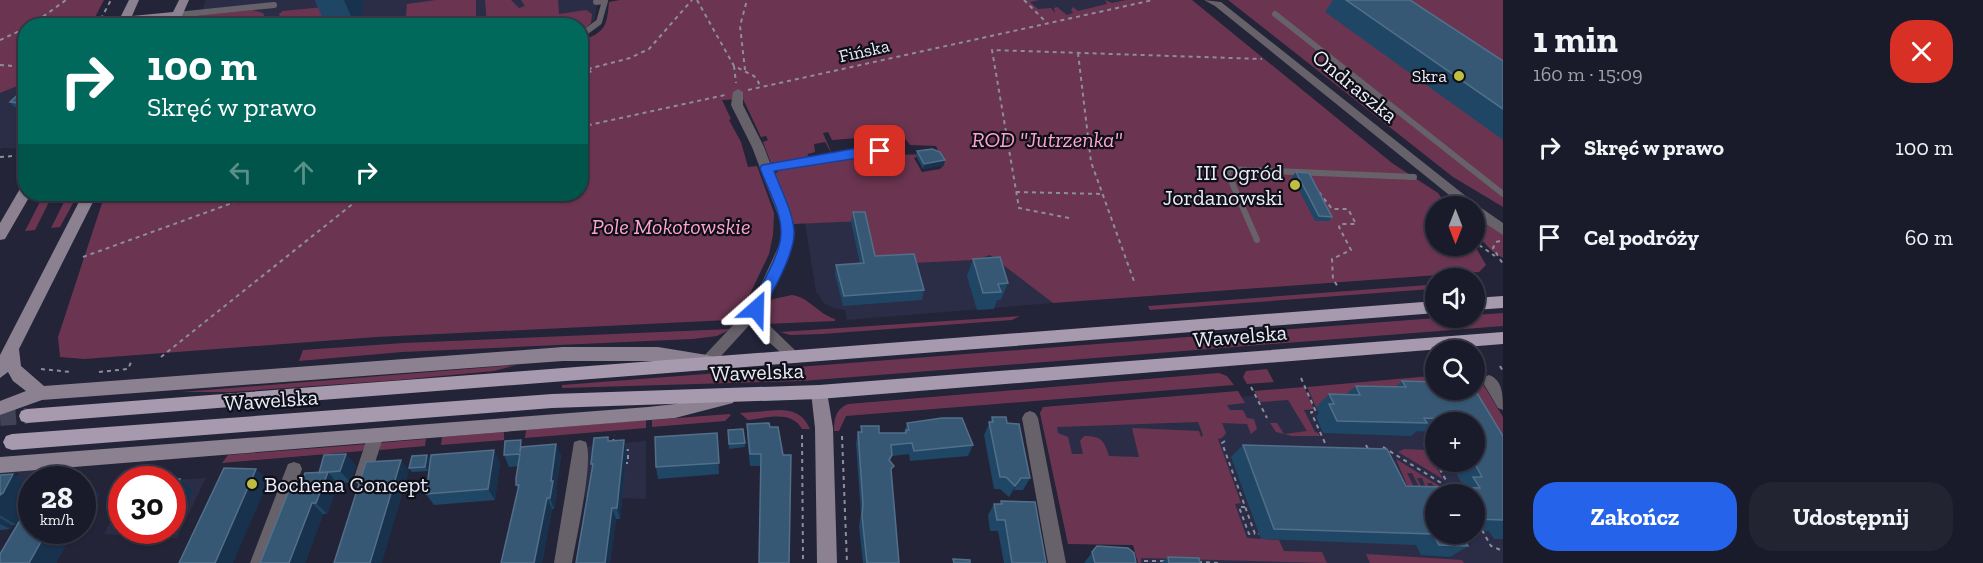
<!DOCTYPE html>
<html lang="pl">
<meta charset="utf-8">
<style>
body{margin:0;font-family:"Zilla Slab",serif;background:#232432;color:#f1f3f6;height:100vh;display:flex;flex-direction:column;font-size:22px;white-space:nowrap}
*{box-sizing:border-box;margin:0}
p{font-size:20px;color:#9fa1a8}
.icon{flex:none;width:33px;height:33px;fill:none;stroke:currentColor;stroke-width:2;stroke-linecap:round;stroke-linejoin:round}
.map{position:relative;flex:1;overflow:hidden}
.details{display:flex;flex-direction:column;background:#1a1b2a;width:480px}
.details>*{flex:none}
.guide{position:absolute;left:18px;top:18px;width:570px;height:183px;border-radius:24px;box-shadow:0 2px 4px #0004,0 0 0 2px #383947;background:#00695c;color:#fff;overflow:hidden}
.needle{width:39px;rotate:180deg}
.buttons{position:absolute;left:1425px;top:196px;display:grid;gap:12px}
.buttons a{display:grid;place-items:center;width:60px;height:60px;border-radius:50%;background:#1a1b2a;box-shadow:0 2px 4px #0004,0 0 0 2px #383947;font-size:30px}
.speed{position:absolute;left:18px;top:466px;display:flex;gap:12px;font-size:30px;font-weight:700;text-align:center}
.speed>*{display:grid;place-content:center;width:78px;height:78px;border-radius:50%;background:#1a1b2a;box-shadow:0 2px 4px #0004,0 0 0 2px #383947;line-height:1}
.speed small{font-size:15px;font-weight:400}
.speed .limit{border:9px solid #d22;background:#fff;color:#111}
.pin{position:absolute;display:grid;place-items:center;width:51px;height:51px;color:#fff;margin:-26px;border-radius:12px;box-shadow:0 3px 9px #0006}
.me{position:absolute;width:66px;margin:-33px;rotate:25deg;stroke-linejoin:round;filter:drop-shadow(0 0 4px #0008)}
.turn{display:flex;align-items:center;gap:21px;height:126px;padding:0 30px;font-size:27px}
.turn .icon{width:78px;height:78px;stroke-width:2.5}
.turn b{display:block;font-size:42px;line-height:51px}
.lanes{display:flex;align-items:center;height:57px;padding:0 30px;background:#0003;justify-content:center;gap:30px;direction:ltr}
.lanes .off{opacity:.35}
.round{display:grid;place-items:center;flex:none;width:63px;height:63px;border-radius:24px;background:#232432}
.headline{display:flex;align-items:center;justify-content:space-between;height:102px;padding:0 30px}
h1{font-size:36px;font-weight:800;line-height:45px}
.button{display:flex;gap:12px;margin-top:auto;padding:12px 30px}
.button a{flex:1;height:69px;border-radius:24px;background:#2563eb;color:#fff;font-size:24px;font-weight:800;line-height:69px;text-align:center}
.button a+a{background:#232432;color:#f1f3f6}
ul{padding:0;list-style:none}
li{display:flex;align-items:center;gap:18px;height:90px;padding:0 30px}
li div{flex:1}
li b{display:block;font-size:22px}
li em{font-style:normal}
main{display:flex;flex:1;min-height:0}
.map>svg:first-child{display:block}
</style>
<main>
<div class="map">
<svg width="1503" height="563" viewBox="0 0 1503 563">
<rect width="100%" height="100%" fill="#232438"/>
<!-- built -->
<path fill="#2b2d47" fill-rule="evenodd" d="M206 0H596L597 5 595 19 588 26H196Z
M1026 0H1135L1053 18 1042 16Z
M25 83V149L2 148 0 150V93Z
M864 220 874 265 975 260 990 254 1053 303 847 320 845 310 833 308 824 303 816 292 805 223Z
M1435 381 1436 390H1463L1503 459V563H1138L1133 545 1068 544 1040 413ZM1436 423H1474V462H1436ZM1436 495H1474V534H1436Z
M646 441V499L584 497 588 446Z
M61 455 50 479 12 482 19 473 0 474V460Z
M206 478 177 538 104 534 121 501 122 531H172L173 480Z"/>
<!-- green -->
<path fill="#6b3551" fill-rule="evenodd" d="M0 0H104L91 25 26 26 25 83 0 93Z
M436 0H476V19L457 25H405L407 4Z
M485 0H511L519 8 525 6 521 0H558L559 14 586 10 592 14 591 23 581 32 580 26 487 25Z
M620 0H1039L1030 2 1038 9 1051 8 1055 13 1054 8 1057 7 1067 15 1073 13 1071 10 1073 7 1078 11 1107 4 1105 0 1112 3 1126 0H1192L1392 163 1438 193 1448 207H1436V246H1475L1486 265 1479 272 1053 303 990 255 975 260 874 265 864 221 794 224 776 179V173L781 169 861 156 927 154 914 158 922 172 940 169 944 165 936 146 910 145 896 127 878 130 885 145 877 147 871 137 832 140 828 132 823 133 832 154 825 142 814 144 815 152 808 154 806 160 772 166 763 142 768 140 766 136 761 137 743 99 722 100 731 119 729 120 741 142 748 167 757 166 774 213 773 235 769 254 739 317 729 320 376 337 84 359 60 357 58 337 105 194H580L581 41C605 32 607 27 609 2Z
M1228 0H1503V207L1453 177Z
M334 6 330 25H282L279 14 283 11Z
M252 10 263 13 265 18 263 25 183 26 186 17Z
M44 194H53L35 230 25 231Z
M68 194H78L60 227 51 228Z
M1474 215 1503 234V258L1492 251 1475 233Z
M1428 285 1431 289 1150 310 1148 306Z
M792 295C809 297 818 314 835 319V321L766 324V306L773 299Z
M1503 313V326L802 381 562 388V385L1436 318H1474L1475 315Z
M1020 316 1012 320 822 334 790 335 780 332Z
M731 329 717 336 693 339 402 352 299 361 303 350 404 343Z
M516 365 494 371 398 380 230 392H182Z
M1267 369 1274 382 1247 384 1243 377 1246 371Z
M1219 373 1227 376 1234 385 846 416 839 431H834C834 418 836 409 848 404Z
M1431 376 1435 380 1436 390 1316 407 1307 387Z
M1475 376H1478L1503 417V445L1474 390Z
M1304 387 1314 409 1304 410 1315 432 1318 433 1320 436H1292L1276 432 1270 423H1277L1284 434 1307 431 1288 400 1260 402 1254 391Z
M1238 391 1245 403 1227 405 1230 410H1243L1247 418 1254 419 1257 429 1251 434 1247 424 1222 423 1226 433 1222 438 1218 439 1241 503 1235 504 1247 538 1279 540 1284 551 1322 552 1327 563 1141 558V563H1138L1133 545 1068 544 1040 413 1043 407ZM1198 422 1203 435 1201 437 1199 431 1132 428 1139 457 1109 456C1104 440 1101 436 1084 436L1080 441 1083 454H1072L1068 437 1058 433 1057 427Z
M779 410C794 410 804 415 810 429H802C791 410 767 418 748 420L740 413Z
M729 414 731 415 725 421 652 427V420Z
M646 420V428L525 438 526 430Z
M504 432V440L441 445 442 437Z
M426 439 425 446 380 450 377 446 378 443Z
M368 444 362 451 222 463 228 455Z
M1404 449 1427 450 1443 479 1398 452Z
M1396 459 1441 487V488H1434L1432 483H1427L1429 488H1426L1422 478H1417L1422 488 1419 487 1412 473H1407L1414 487H1408Z
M1366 554 1462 560 1464 563H1370Z"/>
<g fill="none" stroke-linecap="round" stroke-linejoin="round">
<!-- primary-tunnel -->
<path stroke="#414255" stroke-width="16" stroke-dasharray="16 8" stroke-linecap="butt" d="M0 418 27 416"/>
<!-- path -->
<path stroke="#8c8d9e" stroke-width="2" stroke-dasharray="4 4" stroke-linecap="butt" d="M697 0 734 66 754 76 759 83 756 87
M1024 0 1047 23
M30 26 66 0
M97 26 111 0
M0 40 26 28
M1078 53 1091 162 1135 284
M0 65 26 67
M734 66 736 83
M589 69 592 74
M745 70 740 26 747 0
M580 71 630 58 649 49 692 0
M748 90 1153 0
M580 127 725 95
M0 157 26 155
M1016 192 1103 194
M1319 192 1332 209H1348L1356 224H1340L1339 227 1351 250 1332 259 1333 279 1338 287
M1069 218 1019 208 992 50 1262 59
M1500 241 1496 242 1493 248 1503 264
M1479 245 1495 256
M83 257 246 198 267 194
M161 357 365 194
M1500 366 1503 371
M41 369 71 372
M99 372 128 369 132 360
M1433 372 1436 376
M1301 378 1316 412H1311L1325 443
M1251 387 1267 418
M802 435 803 563
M842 436 847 563
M1225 441 1222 443 1255 534H1259
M613 443 614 435
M1424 444 1436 461
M1366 445 1369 451
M1383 447 1451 489
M625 450H628V463H626
M1436 462 1449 486
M1245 507H1239L1249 534H1255
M1482 530 1491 546 1503 551
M1144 561H1166
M1198 562 1220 563"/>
<!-- lane -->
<path stroke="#67616a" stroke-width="6" d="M1275 14 1503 194
M177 15 274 5
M580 36 599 22 605 1 596 2
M766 168 852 153 895 149
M1257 240 1226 169 1414 177"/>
<!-- street -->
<path fill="#67616a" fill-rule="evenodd" d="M1204 0 1221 2 1477 205 1503 223V235L1474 216V207H1464L1215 6Z
M738 89 743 92V105L764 147 793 223V241L763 309 771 327 800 355 798 359 793 361 788 359 761 335 754 320 712 366 707 368 702 366 700 362 702 358 751 306 781 241V223L752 147 731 105 733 92Z
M1489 375C1503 380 1503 396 1503 410L1498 408 1482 381 1484 377Z
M1030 411 1035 413 1038 418 1066 563H1048L1022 418 1025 413Z
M376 428 381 430 384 435 370 478 368 483 362 485 356 483 354 478 368 435 371 430Z
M580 440 586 442C594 461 576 539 572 563H554L574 442Z
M294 462 300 464 302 469 268 563H250L286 469 288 464Z"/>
<!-- secondary -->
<path fill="#8b8190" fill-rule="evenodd" d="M129 0H139L132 16 173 12 179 0H189L178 25H170V19L116 26Z
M26 185V194H31L5 239 0 240V223L21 187Z
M83 194H97L19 349 21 366 44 386 563 347H658L707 355 713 357 715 362 713 367 707 369 658 361H563L42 400 0 415V401L26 391 13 381 8 372 0 378V355Z
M819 385 825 387 827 392 833 428 837 563H817L815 428 811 392 813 387Z
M727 391 733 393 735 398 733 403 675 418 0 473V457L648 407 675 404Z"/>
<!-- primary -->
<path fill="#a79aae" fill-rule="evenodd" d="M1503 296V308L1474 310V298Z
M1436 301V313L27 423 21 421 19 416 21 411 27 409Z
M1503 332V344L819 399 552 408 12 450 6 448 3 442 6 436 12 434 552 394 819 385Z"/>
</g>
<!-- wall -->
<path fill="#204665" d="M315 0H364L359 26H326L315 1Z
M1333 0H1410L1503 61V140L1325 12Z
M26 89V108L14 107 10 102Z
M917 151 944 165 923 169 916 156Z
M1296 172 1332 217 1329 221H1315L1292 177Z
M853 212 875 256 924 290 922 300 843 306 835 274 836 265 860 264 851 222Z
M973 259 1008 283 1001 300H997L994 309 977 310 967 276Z
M1402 381 1503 436V539H1494L1489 531 1474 530V495H1436L1468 546 1450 557 1421 555 1416 545 1261 539 1231 457 1243 445 1406 486 1456 488 1462 484 1450 462H1474V423H1436V436L1433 432 1417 431 1411 436 1323 433 1316 416 1319 413 1316 407 1329 394H1346L1356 386 1395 387Z
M992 417 1007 423 1030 478 1023 490H1014L1009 497 1000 489H994L984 435Z
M769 423 761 466H750L747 437V424Z
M907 423 973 445 968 456 910 461 909 454 892 456 890 461 899 563H863L859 526 861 514 856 443 858 432H860L861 426 879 433H904Z
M743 429 745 447 729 449 728 430Z
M717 433 719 474 658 479 656 467Z
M608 437 609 441 624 440 627 452 620 519H616L610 563H576L592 468 591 464Z
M556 444 561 456 556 489 557 492 554 509H552L542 563H501L518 489 516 485 518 466 509 467 504 455 524 447Z
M346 454 356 466 350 482 338 484 327 514H323L305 563 299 489Z
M427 455 430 459 428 471 412 472 409 468Z
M500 462 495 500 434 505 426 494Z
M13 474 32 486V531H80V532H73L56 563H0L24 512 16 525H12L10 529 0 530V475Z
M180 479 194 490 169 538 135 536 127 531H172Z
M1001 501 1046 563H1004L998 531H990L988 515 994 504H1000Z
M1097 546 1136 563H1084Z
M1168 557 1200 563H1161Z"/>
<!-- shaded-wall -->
<path fill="#18314c" d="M344 0H364L359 26H355Z
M945 160 944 165 923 169 924 164Z
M624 440 627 452 620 519 617 508Z
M556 444 561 456 556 489 557 492 554 509 550 498 551 481Z
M494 450 500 462 495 500 488 489Z
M346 454 356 466 350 482 340 471Z
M427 455 430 459 428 471 425 467Z
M401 460 409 471 382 563H370Z
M256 469 269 480 233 563H215Z
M328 472 338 484 327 514 316 503Z
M13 474 32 486V505L24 512 16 525 0 515V495Z
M1021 478 1014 490 1009 497 1015 486Z
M180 479 194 490 169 538 158 531H172V492Z
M82 481 100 494 82 526Z
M547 498 552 509 542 563H534Z
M312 503 323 514 305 563H289Z
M612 508 616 519 610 563H605Z
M0 518 12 525 10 529 0 524Z
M47 531 73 532 56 563H29Z"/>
<!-- building -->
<path fill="#365875" stroke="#526f8a" stroke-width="1.5" d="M1346 0H1410L1503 61V109Z
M24 89H26V104L10 102Z
M932 149 940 152 945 160 924 164 917 151Z
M1296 172 1309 173 1332 217 1319 216Z
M853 212H865L875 256 914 254 924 290 844 296 836 265 864 263Z
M1000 257 1008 283 998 284 1001 292 983 293 973 259Z
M1402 381 1436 382V390H1474V388L1503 436V520L1474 519V495H1436V534H1462L1468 546 1439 545 1433 534 1274 529 1243 445 1387 449 1406 486 1480 488 1473 477H1482L1474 462V423H1452L1450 419 1424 418 1427 423 1337 421 1329 404H1334L1329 394 1360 395 1356 386 1406 387Z
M992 417H1006L1007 423 1019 424 1030 478H1021L1015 486 1006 477H1000L989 422H993Z
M942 418H962L973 445 914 451 912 443 891 445 892 455 889 460 894 466 891 469 899 563H867L862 516 863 504 858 432H862L861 426H879V433H906V430H909L907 423Z
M769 423 770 427H778L783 455H791L789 563H759L761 454H750L747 424Z
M743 429 745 443 729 444 728 430Z
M717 433 719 463 656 467 655 437Z
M608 437V441L624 440 617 508H612L605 563H576L593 464H591L594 438Z
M521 440 520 452 521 447 556 444 551 481H553L550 498H547L534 563H501L519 485H516V478L520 454 504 455 505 441Z
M494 450 488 489 426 494 431 455Z
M346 454 340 471 319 473 324 455Z
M427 455 425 467 409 468 412 456Z
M401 460 370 563H334L366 462Z
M224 468 256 469 215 563H179Z
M328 472 316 503H312L289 563H260L290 488 299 489 305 473Z
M13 474 3 493 0 495V475Z
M140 478 180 479 172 492V480H139Z
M32 500V531H47L29 563H0V554Z
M1001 501 1035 502 1046 563H1012L1005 520H997L994 504H1002Z
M1097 546 1128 548 1134 553 1136 563H1095L1092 552Z
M1168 557 1199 558 1200 563H1169Z
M953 559 970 560V563H954Z"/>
<!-- route -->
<path fill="#2563eb" stroke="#184099" stroke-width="1.5" d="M880 147 886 151 884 154 774 171C781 190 792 210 794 230 796 252 772 293 761 313H751L749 309C759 288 782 254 781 231 781 211 767 188 760 168L762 165 852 149Z"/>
<!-- markers -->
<g fill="#c0be40" stroke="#0e0f17" stroke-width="2">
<circle cx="1459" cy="76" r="6"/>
<circle cx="1295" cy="185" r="6"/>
<circle cx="252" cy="484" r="6"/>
</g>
<g text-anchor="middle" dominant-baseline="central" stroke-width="4.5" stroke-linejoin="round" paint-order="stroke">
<!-- far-street labels -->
<g font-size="18" fill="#e9ebf9" stroke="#0e0f17">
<text transform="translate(864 51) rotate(-13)">Fińska</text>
</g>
<!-- far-poi labels -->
<g font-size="18" fill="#e9ebf9" stroke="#0e0f17" text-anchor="end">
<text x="1447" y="76">Skra</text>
</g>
<!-- street labels -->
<g font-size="22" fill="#e9ebf9" stroke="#0e0f17">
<text transform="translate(1355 86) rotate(39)">Ondraszka</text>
<text transform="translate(1240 336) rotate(-5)">Wawelska</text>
<text transform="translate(757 372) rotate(-2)">Wawelska</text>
<text transform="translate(271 400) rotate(-4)">Wawelska</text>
</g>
<!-- park labels -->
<g font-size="22" font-style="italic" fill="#fea3cf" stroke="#0e0f17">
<text x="1047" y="139">ROD "Jutrzenka"</text>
<text x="671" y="226">Pole Mokotowskie</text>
</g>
<!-- poi labels -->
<g font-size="22" fill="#e9ebf9" stroke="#0e0f17" text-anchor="end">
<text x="1283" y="172">III Ogród<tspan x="1283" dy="25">Jordanowski</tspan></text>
<text x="264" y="484" text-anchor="start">Bochena Concept</text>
</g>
</g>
</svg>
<div class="buttons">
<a><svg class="needle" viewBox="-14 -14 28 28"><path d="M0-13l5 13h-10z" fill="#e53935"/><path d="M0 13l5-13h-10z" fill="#9fa1a8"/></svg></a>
<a><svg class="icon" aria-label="sound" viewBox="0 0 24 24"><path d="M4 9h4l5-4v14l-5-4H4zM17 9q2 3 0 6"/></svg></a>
<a><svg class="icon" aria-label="search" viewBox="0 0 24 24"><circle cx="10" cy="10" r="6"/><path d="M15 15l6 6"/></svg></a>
<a>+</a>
<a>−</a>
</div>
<div class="speed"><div>28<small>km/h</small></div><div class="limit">30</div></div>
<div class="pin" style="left:880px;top:151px;background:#d93025"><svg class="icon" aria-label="arrive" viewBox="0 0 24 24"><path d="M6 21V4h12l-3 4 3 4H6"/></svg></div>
<svg class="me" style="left:756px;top:309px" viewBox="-20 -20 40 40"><path d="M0-17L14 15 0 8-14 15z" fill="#2563eb" stroke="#fff" stroke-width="4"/></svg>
<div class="guide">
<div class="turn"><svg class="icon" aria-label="right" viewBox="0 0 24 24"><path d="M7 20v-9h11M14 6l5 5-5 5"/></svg><div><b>100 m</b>Skręć w prawo</div></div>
<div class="lanes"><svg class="icon off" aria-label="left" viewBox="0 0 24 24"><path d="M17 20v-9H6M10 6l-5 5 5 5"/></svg><svg class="icon off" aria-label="ahead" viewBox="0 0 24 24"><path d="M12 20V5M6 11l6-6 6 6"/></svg><svg class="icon" aria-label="right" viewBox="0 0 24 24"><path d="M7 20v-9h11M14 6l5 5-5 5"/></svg></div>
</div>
</div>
<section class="details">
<div class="headline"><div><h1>1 min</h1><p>160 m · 15:09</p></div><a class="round" style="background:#d93025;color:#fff"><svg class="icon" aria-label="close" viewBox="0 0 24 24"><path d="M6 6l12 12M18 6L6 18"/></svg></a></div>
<ul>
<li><svg class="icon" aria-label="right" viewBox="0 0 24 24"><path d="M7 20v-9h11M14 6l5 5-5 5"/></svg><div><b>Skręć w prawo</b></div><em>100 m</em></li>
<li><svg class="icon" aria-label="arrive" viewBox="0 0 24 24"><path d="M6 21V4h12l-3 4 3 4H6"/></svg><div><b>Cel podróży</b></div><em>60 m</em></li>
</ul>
<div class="button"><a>Zakończ</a><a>Udostępnij</a></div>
</section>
</main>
